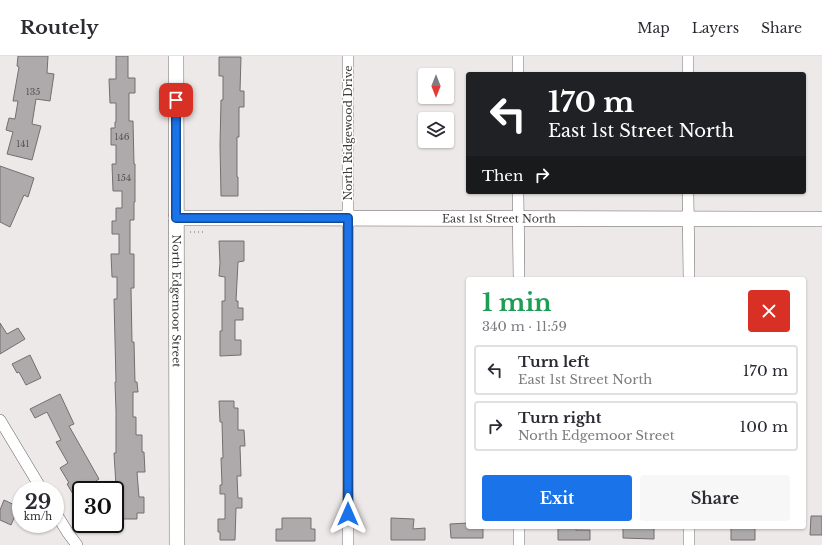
<!DOCTYPE html>
<meta charset="utf-8">
<style>
body{margin:0;font-family:"Libre Baskerville",serif;background:#f7f7f7;color:#2b2b33;height:100vh;display:flex;flex-direction:column;font-size:15px;white-space:nowrap}
*{box-sizing:border-box;margin:0}
p{font-size:13px;color:#7c7c81}
.icon{flex:none;width:22px;height:22px;fill:none;stroke:currentColor;stroke-width:2;stroke-linecap:round;stroke-linejoin:round}
.map{position:relative;flex:1;overflow:hidden}
.drawer{position:absolute;left:466px;top:221px;width:340px;height:252px;display:flex;flex-direction:column;background:#fff;border-radius:4px;box-shadow:0 1px 3px #0004}
.drawer>*{flex:none}
.top-card{position:absolute;left:466px;top:16px;width:340px;height:122px;border-radius:4px;box-shadow:0 1px 3px #0004;background:#202124;color:#fff;overflow:hidden}
.needle{width:26px;rotate:180deg}
.controls{position:absolute;left:418px;top:12px;display:grid;gap:8px}
.controls a{display:grid;place-items:center;width:36px;height:36px;border-radius:4px;background:#fff;box-shadow:0 1px 3px #0004;font-size:20px}
.speed{position:absolute;left:12px;top:425px;display:flex;gap:8px;font-size:20px;font-weight:700;text-align:center}
.speed>*{display:grid;place-content:center;width:52px;height:52px;border-radius:50%;background:#fff;box-shadow:0 1px 3px #0004;line-height:1}
.speed small{font-size:10px;font-weight:400}
.speed .limit{border:2px solid #111;border-radius:6px;background:#fff;color:#111}
.pin{position:absolute;display:grid;place-items:center;width:34px;height:34px;color:#fff;margin:-17px;border-radius:8px;box-shadow:0 2px 6px #0006}
.me{position:absolute;width:44px;margin:-22px;rotate:0deg;stroke-linejoin:round;filter:drop-shadow(0 0 3px #0008)}
.turn{display:flex;align-items:center;gap:14px;height:84px;padding:0 16px;font-size:18px}
.turn .icon{width:52px;height:52px;stroke-width:2.5}
.turn b{display:block;font-size:28px;line-height:34px}
.then{display:flex;align-items:center;height:38px;padding:0 16px;background:#0003;gap:8px;font-size:15px}
.round{display:grid;place-items:center;flex:none;width:42px;height:42px;border-radius:4px;background:#f7f7f7}
.summary{display:flex;align-items:center;justify-content:space-between;height:68px;padding:0 16px}
h1{font-size:24px;font-weight:800;line-height:30px;color:#1e9e55}
.action{display:flex;gap:8px;margin-top:auto;padding:8px 16px}
.action a{flex:1;height:46px;border-radius:4px;background:#1a73e8;color:#fff;font-size:16px;font-weight:800;line-height:46px;text-align:center}
.action a+a{background:#f7f7f7;color:#2b2b33}
ul{padding:0;list-style:none}
li{display:flex;align-items:center;gap:12px;height:50px;margin:0 8px 6px;padding:0 8px;border:2px solid #e1e1e2;border-radius:4px}
li div{flex:1}
li b{display:block;font-size:15px}
li em{font-style:normal}
header{display:flex;align-items:center;gap:24px;box-sizing:border-box;height:56px;padding:0 20px;background:#fff;border-bottom:1px solid #e1e1e2}
header strong{font-size:19px}
nav{display:flex;gap:22px;margin-inline-start:auto;font-size:14px}
.map>svg:first-child{display:block}
</style>
<header>
<strong>Routely</strong>
<nav><a>Map</a><a>Layers</a><a>Share</a></nav>
</header>
<div class="map">
<svg width="822" height="489" viewBox="0 0 822 489">
<rect width="100%" height="100%" fill="#eee9e9"/>
<!-- building -->
<path fill="#aeaaab" stroke="#736f71" d="M18 0H48L47 17 54 18 50 45 36 43 32 68 41 70 32 104 7 98 13 76 6 74 9 62 15 63 18 45H13L19 11 17 10Z
M116 0H128V22H135V37H129V65H133L134 108H135V146H134V164H130V198H134V232H131L132 286H134L135 326H137L138 336H133V361H136V379H142V396H144L145 416H137L139 441H144V457H137V463H118L114 397H116V355L115 326H116L114 243H117V221H112L111 198H119V178H112V165H116V152H122V135H113L112 108H116V89H111V72H115V66H116V47H110L109 23H116Z
M219 1H241L240 35H244V51H239V81H237V121H238V140H221L220 89 221 44H223V20H219Z
M0 110 34 122 28 141 24 139 10 171 0 166Z
M219 185H244V205L238 206 236 245H238V252H243V264H235V284H241V299L220 300V275H222V245H225V221L219 220 220 207Z
M0 267 7 278 18 272 25 283 0 298Z
M30 299 41 322 26 329 19 316 17 317 12 308Z
M60 338 74 368 69 370 99 423 96 425 101 434H79L73 438 67 428 69 427 60 412 68 407 56 386 61 384 47 356 35 362 30 353Z
M219 345H234V352H238V374H244L245 390H240L241 420H237L238 442H242V452H236L235 484H220V476H218V463H225V438H220V429H222L221 402H223L222 366H220Z
M4 444 19 451 11 469 0 464V454Z
M811 460H822V479H810Z
M282 462H311V473H315V485H276V473H282Z
M391 462 414 463 413 473 425 472V484H391Z
M468 467V471H483V482H451L450 468Z
M558 471H576V474H590V484H558Z
M623 471H654V483L623 482Z
M731 471H755V484H731Z"/>
<g fill="none" stroke-linecap="round" stroke-linejoin="round">
<!-- street casing -->
<g stroke="#686464" stroke-width="12">
<path id="street" d="M518 0V18
M688 0V18
M518 136 519 223
M688 136 689 223
M0 364 42 434
M55 456 68 477 77 489
M519 471V489
M689 471V489
M348 489V0"/>
</g>
<!-- secondary casing -->
<g stroke="#686464" stroke-width="16">
<g id="secondary">
<path id="s1" d="M176 0 177 489"/>
<path id="s2" d="M176 162 822 163"/>
</g>
</g>
<!-- path -->
<path stroke="#aba7a7" stroke-width="2" stroke-dasharray="1 3" stroke-linecap="butt" d="M190 176H203"/>
<!-- street -->
<use href="#street" stroke="#fff" stroke-width="11"/>
<!-- secondary -->
<use href="#secondary" stroke="#fff" stroke-width="15"/>
</g>
<g fill="none" stroke-linecap="round" stroke-linejoin="round">
<!-- route casing -->
<g stroke="#114b97" stroke-width="10">
<path id="route" d="M176 44V162H348V458"/>
</g>
<!-- route -->
<use href="#route" stroke="#1a73e8" stroke-width="7"/>
</g>
<g text-anchor="middle" dominant-baseline="central" stroke-width="3" stroke-linejoin="round" paint-order="stroke">
<!-- number labels -->
<g font-size="9" fill="#585556">
<text x="33" y="35">135</text>
<text x="122" y="80">146</text>
<text x="23" y="87">141</text>
<text x="124" y="121">154</text>
</g>
<!-- street labels -->
<g font-size="11" fill="#3b3939" stroke="#fff">
<text transform="translate(348 77) rotate(-90)">North Ridgewood Drive</text>
<text stroke="none"><textPath href="#s2" startOffset="323">East 1st Street North</textPath></text>
<text stroke="none"><textPath href="#s1" startOffset="245">North Edgemoor Street</textPath></text>
</g>
</g>
</svg>
<div class="controls">
<a><svg class="needle" viewBox="-14 -14 28 28"><path d="M0-13l5 13h-10z" fill="#e53935"/><path d="M0 13l5-13h-10z" fill="#7c7c81"/></svg></a>
<a><svg class="icon" aria-label="layers" viewBox="0 0 24 24"><path d="M12 4l9 5-9 5-9-5zM3 14l9 5 9-5"/></svg></a>
</div>
<div class="speed"><div>29<small>km/h</small></div><div class="limit">30</div></div>
<div class="pin" style="left:176px;top:44px;background:#d93025"><svg class="icon" aria-label="arrive" viewBox="0 0 24 24"><path d="M6 21V4h12l-3 4 3 4H6"/></svg></div>
<svg class="me" style="left:348px;top:458px" viewBox="-20 -20 40 40"><path d="M0-17L14 15 0 8-14 15z" fill="#1a73e8" stroke="#fff" stroke-width="4"/></svg>
<div class="top-card">
<div class="turn"><svg class="icon" aria-label="left" viewBox="0 0 24 24"><path d="M17 20v-9H6M10 6l-5 5 5 5"/></svg><div><b>170 m</b>East 1st Street North</div></div>
<div class="then">Then<svg class="icon" aria-label="right" viewBox="0 0 24 24"><path d="M7 20v-9h11M14 6l5 5-5 5"/></svg></div>
</div>
<section class="drawer">
<div class="summary"><div><h1>1 min</h1><p>340 m · 11:59</p></div><a class="round" style="background:#d93025;color:#fff"><svg class="icon" aria-label="close" viewBox="0 0 24 24"><path d="M6 6l12 12M18 6L6 18"/></svg></a></div>
<ul>
<li><svg class="icon" aria-label="left" viewBox="0 0 24 24"><path d="M17 20v-9H6M10 6l-5 5 5 5"/></svg><div><b>Turn left</b><p>East 1st Street North</p></div><em>170 m</em></li>
<li><svg class="icon" aria-label="right" viewBox="0 0 24 24"><path d="M7 20v-9h11M14 6l5 5-5 5"/></svg><div><b>Turn right</b><p>North Edgemoor Street</p></div><em>100 m</em></li>
</ul>
<div class="action"><a>Exit</a><a>Share</a></div>
</section>
</div>
